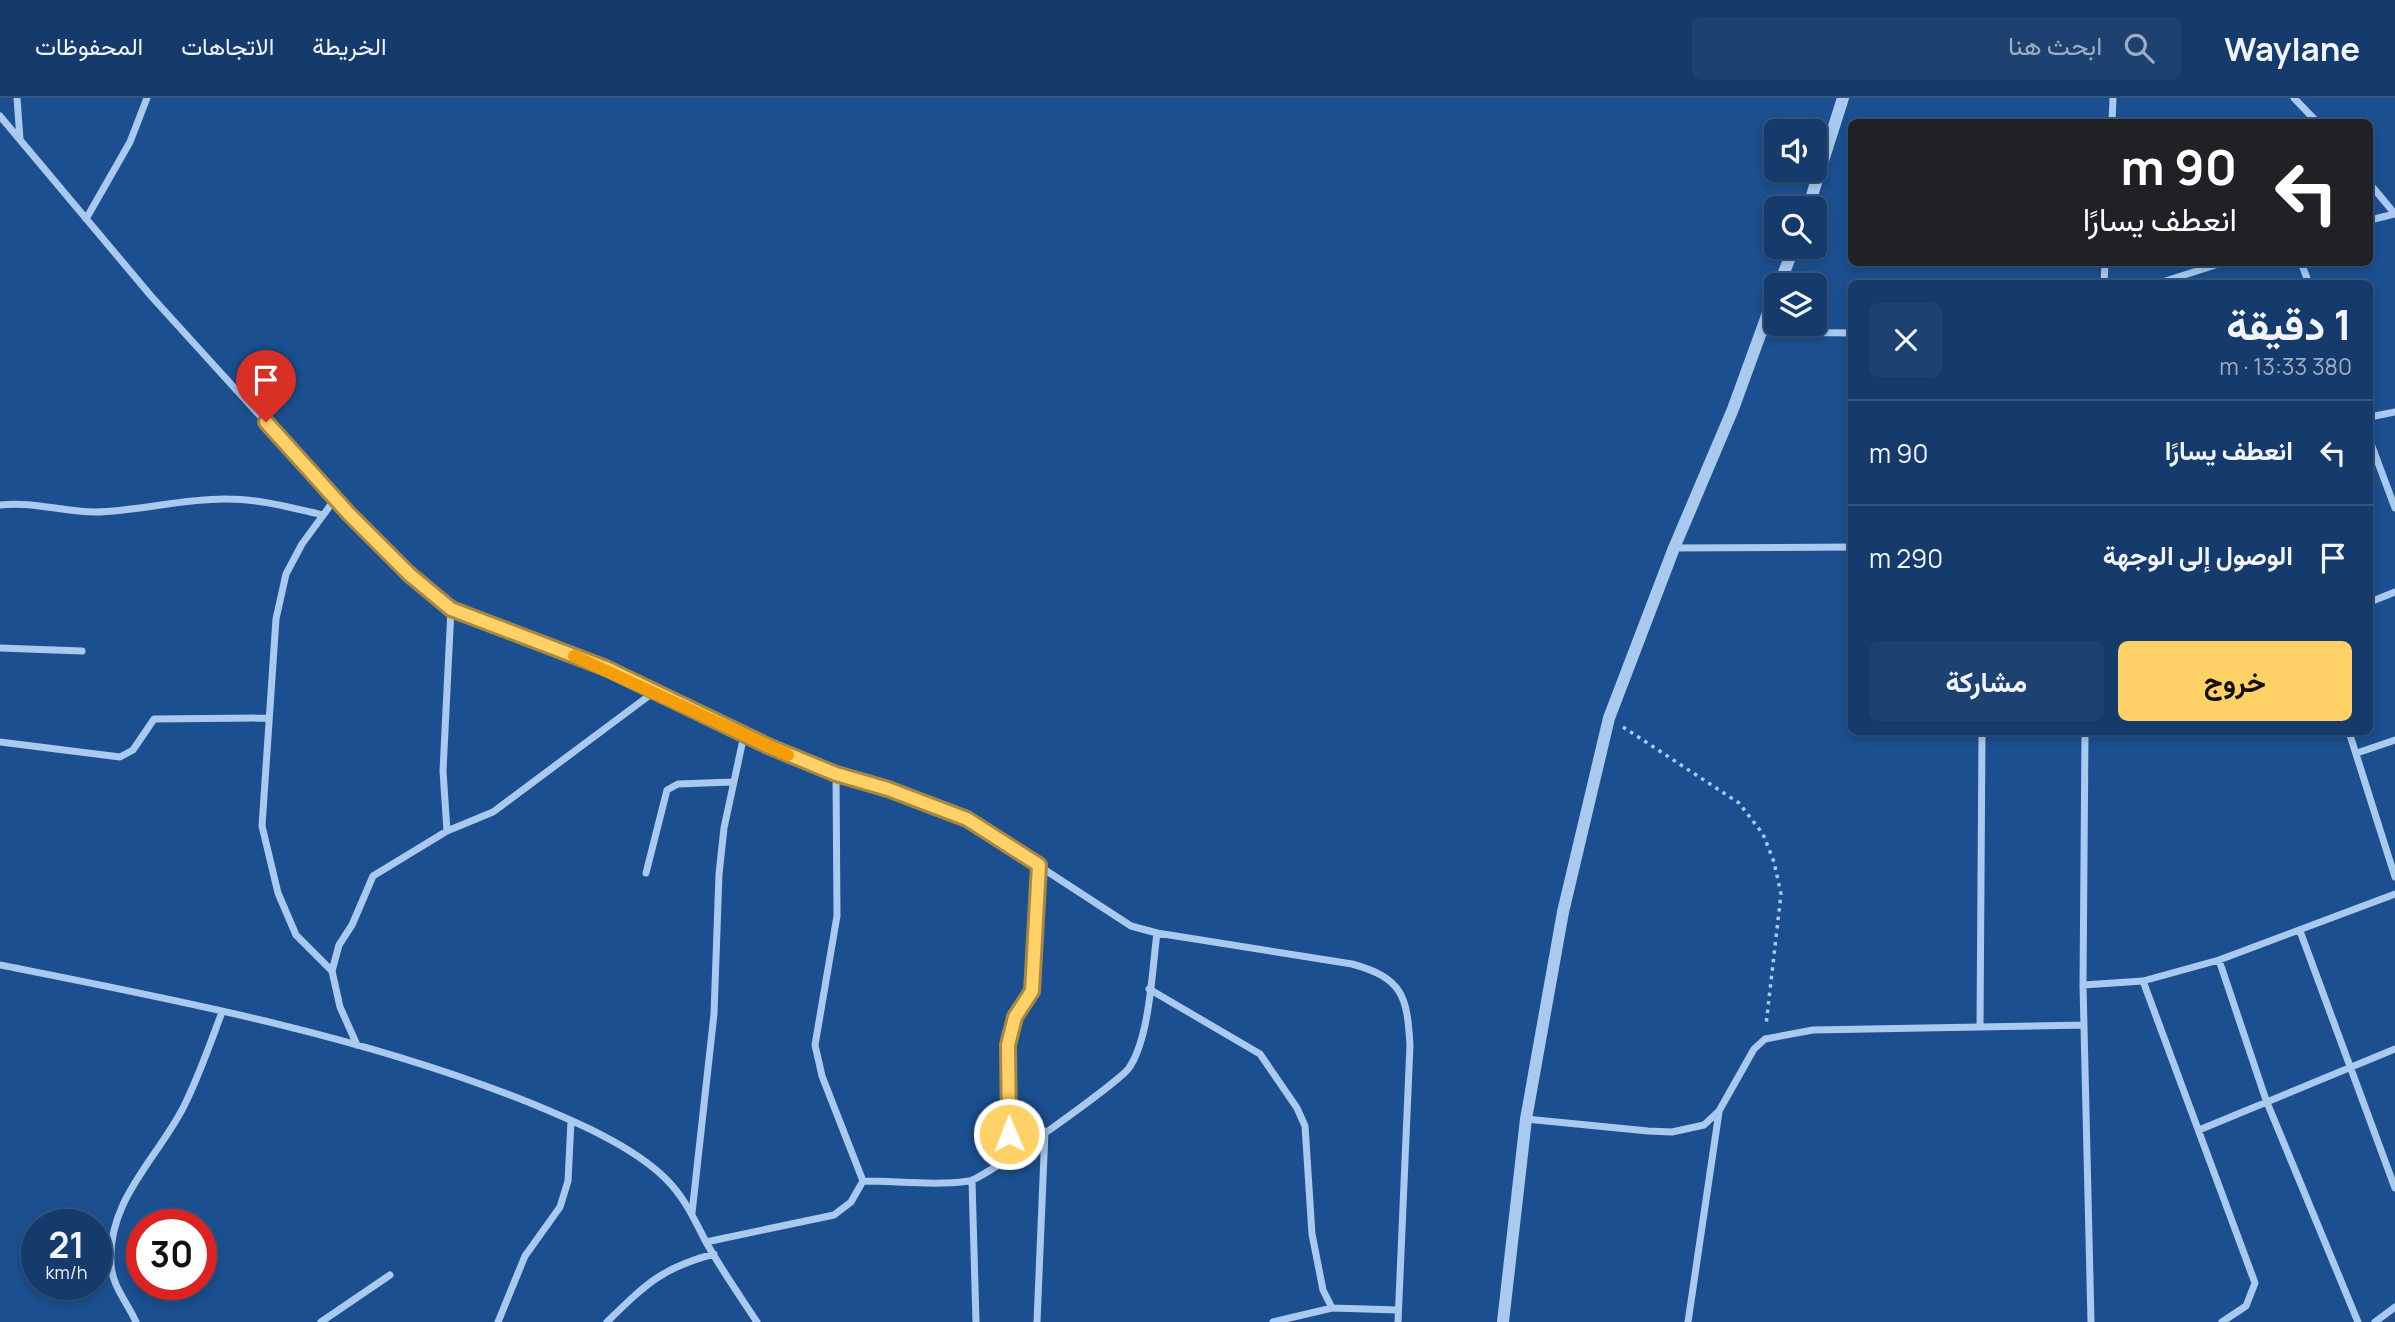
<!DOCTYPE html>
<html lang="ar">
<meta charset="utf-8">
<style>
body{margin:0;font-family:Manrope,Vazirmatn,sans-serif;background:#1d4271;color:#f1f3f6;direction:rtl;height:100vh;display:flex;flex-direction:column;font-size:26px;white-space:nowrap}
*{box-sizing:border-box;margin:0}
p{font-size:23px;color:#9dadc1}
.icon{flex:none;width:38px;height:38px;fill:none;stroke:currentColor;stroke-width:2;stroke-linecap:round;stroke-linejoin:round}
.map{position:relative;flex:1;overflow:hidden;direction:ltr}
.side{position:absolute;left:1848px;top:182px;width:525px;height:455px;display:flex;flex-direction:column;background:#143b6b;border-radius:10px;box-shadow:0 4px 10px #0003,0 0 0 2px #33557e;direction:rtl}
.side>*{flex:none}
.banner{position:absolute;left:1848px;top:21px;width:525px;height:147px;border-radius:10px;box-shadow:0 4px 10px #0003,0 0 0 2px #33557e;direction:rtl;background:#202124;color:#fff;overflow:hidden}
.buttons{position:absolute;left:1764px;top:21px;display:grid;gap:14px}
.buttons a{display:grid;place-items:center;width:63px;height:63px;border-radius:10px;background:#143b6b;box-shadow:0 4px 10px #0003,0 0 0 2px #33557e;font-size:35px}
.speed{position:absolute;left:21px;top:1111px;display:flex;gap:14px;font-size:35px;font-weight:700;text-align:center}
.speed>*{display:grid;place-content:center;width:91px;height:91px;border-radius:50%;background:#143b6b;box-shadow:0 4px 10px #0003,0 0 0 2px #33557e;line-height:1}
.speed small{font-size:18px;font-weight:400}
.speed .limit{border:10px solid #d22;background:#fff;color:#111}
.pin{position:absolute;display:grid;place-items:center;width:60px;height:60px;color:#fff;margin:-72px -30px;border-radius:50% 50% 50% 0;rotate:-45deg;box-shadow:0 0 7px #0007}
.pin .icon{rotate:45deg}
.me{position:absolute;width:77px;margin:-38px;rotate:359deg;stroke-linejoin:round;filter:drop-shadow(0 0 5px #0008)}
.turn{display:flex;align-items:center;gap:24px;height:147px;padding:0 21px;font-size:32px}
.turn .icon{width:91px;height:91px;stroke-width:2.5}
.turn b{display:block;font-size:49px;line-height:60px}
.round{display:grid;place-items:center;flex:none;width:74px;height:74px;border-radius:10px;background:#1d4271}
.head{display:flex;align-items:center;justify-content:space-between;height:119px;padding:0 21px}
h1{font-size:42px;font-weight:700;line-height:52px}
.cta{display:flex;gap:14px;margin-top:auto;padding:14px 21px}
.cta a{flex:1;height:80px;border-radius:10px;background:#ffd166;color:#111;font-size:28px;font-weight:700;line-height:80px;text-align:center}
.cta a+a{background:#1d4271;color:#f1f3f6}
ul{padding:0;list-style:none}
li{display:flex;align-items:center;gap:21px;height:105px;padding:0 21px;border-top:2px solid #33557e}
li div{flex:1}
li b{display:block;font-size:26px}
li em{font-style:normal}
header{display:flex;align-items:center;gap:42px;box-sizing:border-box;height:98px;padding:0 35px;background:#143b6b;border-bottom:2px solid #33557e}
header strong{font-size:33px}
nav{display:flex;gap:38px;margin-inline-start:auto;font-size:24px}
.search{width:490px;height:63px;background:#1d4271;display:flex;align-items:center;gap:18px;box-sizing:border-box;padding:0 24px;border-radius:10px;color:#9dadc1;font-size:26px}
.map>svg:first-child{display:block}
</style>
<header>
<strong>Waylane</strong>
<div class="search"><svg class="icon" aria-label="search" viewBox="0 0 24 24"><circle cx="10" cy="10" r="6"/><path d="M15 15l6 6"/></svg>ابحث هنا</div>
<nav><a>الخريطة</a><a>الاتجاهات</a><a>المحفوظات</a></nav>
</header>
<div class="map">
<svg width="2395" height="1224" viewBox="0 0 2395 1224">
<rect width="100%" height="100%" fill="#1b4f8f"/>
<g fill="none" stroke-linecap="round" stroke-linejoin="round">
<!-- path -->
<path stroke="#a9c9ee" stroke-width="3.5" stroke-dasharray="3.5 5" stroke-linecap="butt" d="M1623 629 1739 705 1763 736 1774 764 1781 796 1766 927"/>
<!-- minor -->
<path stroke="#a9c9ee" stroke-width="7" d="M17 0 20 41
M2294 0 2317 24
M0 18 151 198 349 416 409 476 451 511 606 571 768 648 836 676 888 691 967 721 1131 828 1157 835 1352 866C1403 880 1407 898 1410 947L1398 1224
M2112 24 2113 0
M2370 86 2395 116
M86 121 130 44 147 0
M2370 122 2395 116
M2301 164 2309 186
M2104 186 2105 164
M2156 186 2225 164
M1760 234 1852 235
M2370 319 2395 314
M2370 343 2395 410
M0 407C33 403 63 414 95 414 140 413 184 400 228 401 260 401 292 410 323 417
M1674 450 1852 449
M2370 504 2395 494
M0 550 82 553
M2085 634 2083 887 2091 1224
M2349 634 2395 779
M0 644 120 659 133 652 154 621 269 620
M2357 655 2395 642
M836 676 837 818 815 947 822 978 863 1083
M447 733 443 673 451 511
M646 775 667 692 678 686 732 684
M2300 833 2395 1090
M2219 862 2266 1002 2358 1224
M0 867C176 902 356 936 523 1002 569 1021 631 1046 666 1081 685 1100 694 1121 706 1144 721 1171 740 1198 757 1224
M332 873 296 837 278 795 262 728 276 521 286 476 302 446 335 401
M2143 883 2255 1185 2246 1208 2222 1224
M2083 887 2143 883 2219 862 2395 796
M1149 891 1260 956 1297 1010 1305 1028 1312 1136 1323 1192 1332 1210
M1980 929 1982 634
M357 947 340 909 332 873 339 847 352 827 373 778 447 733 493 714 654 594
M1526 1021 1648 1033 1672 1034 1704 1027 1719 1013 1754 951 1765 941 1813 932 2084 927
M2199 1032 2395 951
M1009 1059 1008 947 1015 919 1032 893 1039 767
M972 1083 976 1224
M692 1115 714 916 719 776 724 730 744 637
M706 1144 834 1117 851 1104 863 1083C897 1083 935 1088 969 1083 984 1081 1119 984 1129 970 1150 939 1152 872 1157 835
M136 1224C127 1204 112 1188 111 1166 107 1102 158 1060 184 1008 199 978 210 946 222 914
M321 1224 390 1177
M498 1224 525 1158 560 1109 568 1083 571 1023
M607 1224C645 1187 661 1170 714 1156
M1037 1224 1045 1033
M1273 1224 1332 1210 1398 1212
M1688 1224 1719 1014
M2375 1224 2395 1209"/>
<!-- tertiary -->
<path stroke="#a9c9ee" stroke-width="12" d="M1808 110 1843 0
M1779 187 1794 149
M1503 1224 1526 1021 1563 814 1609 620 1674 450 1733 311 1776 193"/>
</g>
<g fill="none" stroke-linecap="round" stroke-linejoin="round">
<!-- route casing -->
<g stroke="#a68842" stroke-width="18">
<path id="route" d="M266 324 349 416 409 476 451 511 606 570 768 648 836 676 888 691 967 721 1039 767 1032 893 1015 919 1008 947 1009 1036"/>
</g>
<!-- route -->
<use href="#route" stroke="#ffd166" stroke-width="12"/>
<!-- slow -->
<path stroke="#f59e0b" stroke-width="12" d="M574 558 788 657"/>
</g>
</svg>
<div class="buttons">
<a><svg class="icon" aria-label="sound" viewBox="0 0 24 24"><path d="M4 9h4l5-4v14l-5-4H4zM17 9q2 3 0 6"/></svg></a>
<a><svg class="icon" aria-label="search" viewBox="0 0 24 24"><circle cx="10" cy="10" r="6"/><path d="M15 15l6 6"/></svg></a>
<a><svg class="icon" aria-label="layers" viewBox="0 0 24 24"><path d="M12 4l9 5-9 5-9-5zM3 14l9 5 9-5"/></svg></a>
</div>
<div class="speed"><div>21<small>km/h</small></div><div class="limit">30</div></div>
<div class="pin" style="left:266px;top:324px;background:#d93025"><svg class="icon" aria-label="arrive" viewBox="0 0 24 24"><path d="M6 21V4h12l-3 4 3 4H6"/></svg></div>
<svg class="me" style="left:1009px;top:1036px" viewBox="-20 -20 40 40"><circle r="17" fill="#ffd166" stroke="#fff" stroke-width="3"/><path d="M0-11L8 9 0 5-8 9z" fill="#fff"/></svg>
<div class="banner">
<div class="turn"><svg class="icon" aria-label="left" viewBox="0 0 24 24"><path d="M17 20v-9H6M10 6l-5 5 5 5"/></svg><div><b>90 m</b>انعطف يسارًا</div></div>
</div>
<section class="side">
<div class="head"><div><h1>1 دقيقة</h1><p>380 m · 13:33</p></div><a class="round"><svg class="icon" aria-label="close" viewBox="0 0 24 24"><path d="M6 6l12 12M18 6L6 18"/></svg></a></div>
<ul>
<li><svg class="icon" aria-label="left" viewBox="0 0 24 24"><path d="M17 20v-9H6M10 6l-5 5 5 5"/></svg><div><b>انعطف يسارًا</b></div><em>90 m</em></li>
<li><svg class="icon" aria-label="arrive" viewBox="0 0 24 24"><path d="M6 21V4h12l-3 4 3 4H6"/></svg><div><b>الوصول إلى الوجهة</b></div><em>290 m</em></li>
</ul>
<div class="cta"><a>خروج</a><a>مشاركة</a></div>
</section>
</div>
